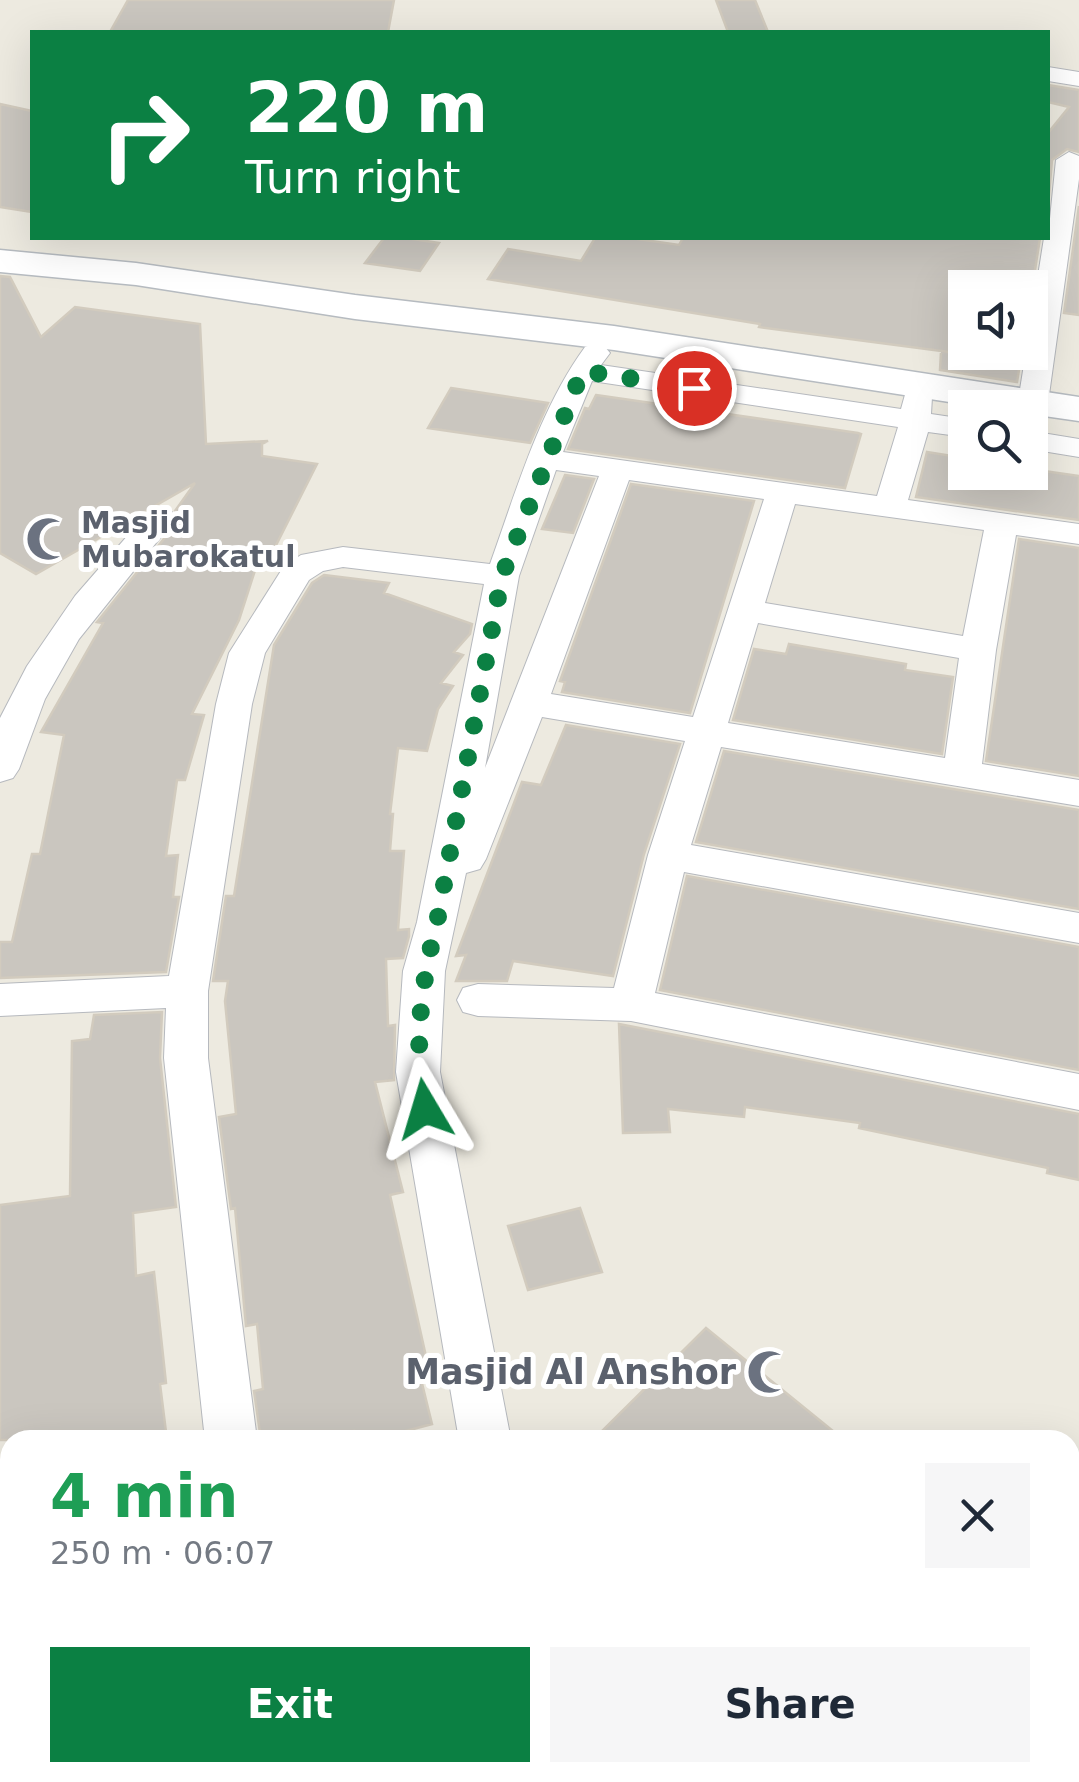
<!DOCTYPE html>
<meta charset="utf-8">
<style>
body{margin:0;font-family:"DejaVu Sans",sans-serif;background:#f6f6f7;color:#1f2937;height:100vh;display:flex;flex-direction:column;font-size:38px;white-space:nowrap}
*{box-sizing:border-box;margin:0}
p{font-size:32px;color:#747a83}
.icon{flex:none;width:55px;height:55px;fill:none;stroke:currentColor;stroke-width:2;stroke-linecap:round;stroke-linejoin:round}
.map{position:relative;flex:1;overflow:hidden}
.sheet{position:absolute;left:0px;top:1430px;width:1080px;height:352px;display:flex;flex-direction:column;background:#fff;border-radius:30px 30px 0 0;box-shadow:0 10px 40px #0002}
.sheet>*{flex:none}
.hud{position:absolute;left:30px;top:30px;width:1020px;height:210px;border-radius:0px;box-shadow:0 10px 40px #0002;background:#0b8043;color:#fff;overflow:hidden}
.controls{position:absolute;left:948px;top:270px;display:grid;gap:20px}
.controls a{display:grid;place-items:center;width:100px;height:100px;border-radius:0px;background:#fff;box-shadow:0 10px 40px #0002;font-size:50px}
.pin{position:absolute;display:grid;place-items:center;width:85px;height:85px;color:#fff;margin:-42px;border:5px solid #fff;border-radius:50%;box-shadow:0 2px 10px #0007}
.me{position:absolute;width:110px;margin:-55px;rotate:353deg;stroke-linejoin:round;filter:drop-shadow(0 0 8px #0008)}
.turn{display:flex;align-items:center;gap:35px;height:210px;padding:0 50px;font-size:45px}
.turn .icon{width:130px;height:130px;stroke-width:2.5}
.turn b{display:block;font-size:70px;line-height:85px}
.round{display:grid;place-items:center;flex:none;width:105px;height:105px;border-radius:0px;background:#f6f6f7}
.summary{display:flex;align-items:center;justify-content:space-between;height:170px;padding:0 50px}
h1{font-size:60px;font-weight:700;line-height:75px;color:#1e9e55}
.cta{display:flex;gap:20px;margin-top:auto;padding:20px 50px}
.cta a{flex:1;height:115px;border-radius:0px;background:#0b8043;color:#fff;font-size:40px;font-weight:700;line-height:115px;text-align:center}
.cta a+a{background:#f6f6f7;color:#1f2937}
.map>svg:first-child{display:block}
</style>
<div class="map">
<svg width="1079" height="1782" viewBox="0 0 1079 1782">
<rect width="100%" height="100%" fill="#edeae0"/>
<!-- building -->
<path fill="#cac6bf" stroke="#d2cbbe" stroke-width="2.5" d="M128 0H394L388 32H110Z
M716 0H755L768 32H728Z
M1048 85 1079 90V152L1067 149 1052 160 1048 206V133L1069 107 1048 102Z
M0 104 32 111V212L0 207Z
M1079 206V315L1064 313Z
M384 238H406L439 243 420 271 365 263Z
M595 238H631L679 245 683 238H1040L1030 302V288H965V352H1022L1017 382 940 370 941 352H949L759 327 760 324 488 279 508 249 581 261Z
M0 276 10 277 41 337 75 307 200 324 206 444 268 441 262 444V456L317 464 267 563 258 561 239 620 192 714 204 715 185 780H177L166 856 178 855 173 897H179L166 972 0 978V942H12L32 854H40L64 735 41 732 103 623 97 622 179 520 175 511 195 483 36 574 0 553Z
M451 388 548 403 530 443 428 428Z
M596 395 858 433 861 434 845 488 568 449 585 408 589 409Z
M927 452 965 458V472H1030V469L1079 476V520L916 497Z
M565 475 594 479 573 533 542 529Z
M631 484 754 501 690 713 562 692 565 682 560 681Z
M1019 539 1079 548V776L986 761Z
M324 575 389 583 384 593 472 624 470 634 454 652 463 655 441 683 453 686 438 709 427 751 398 748 390 814H393L390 851H404L398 930 409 929V936L403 958 386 959 388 1026 395 1025 394 1080 375 1082 403 1192 390 1195 427 1361 417 1363 432 1424 372 1440H356L354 1431 308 1440H261L254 1391 263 1389 257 1324 246 1326 235 1208 231 1209 219 1117 236 1114 225 1001 228 981H213L226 896H234L274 645 312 583Z
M789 644 906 664 905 670 953 677 942 754 733 720 754 649 786 654Z
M566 725 680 744 644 854 613 976 513 961 507 981H456L466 955 456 956 522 782 541 785Z
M724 751 1079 810V909L696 842Z
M687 876 1079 947V1070L660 990Z
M162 1012 160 1058 176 1207 133 1213 136 1276 154 1272 166 1383 160 1384 167 1440H0V1205L70 1196 72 1041 90 1039 94 1015Z
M619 1024 1079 1114V1180L1047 1173 1048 1168 859 1128 860 1123 745 1107 744 1117 668 1109 670 1132 623 1133Z
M580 1208 602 1272 528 1290 508 1226Z
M706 1328 844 1440H593Z"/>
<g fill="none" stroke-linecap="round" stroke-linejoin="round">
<!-- street casing -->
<g stroke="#b6b9be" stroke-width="2">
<path id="street" d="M1048 67 1079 72V86L1048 81Z
M1069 152 1079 156V179L1048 402 1044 408 1033 411 1018 402 1026 352H1030V326L1044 238H1048L1056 160Z
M595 344 605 347 610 353 601 365 901 409 906 391H928L932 397 931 414 965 419V437L928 432 908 500 1079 524V544L1016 535 996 650 982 764 1079 780V806L721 747 691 845 1079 913V943L684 872 655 993 1079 1074V1110L631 1021 478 1016 463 1012 457 1000 463 988 478 984 614 988 648 855 685 741 542 717 486 859 480 869 466 873 445 971 440 1072 511 1440H459L396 1072 403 971 417 922 484 584 343 567 323 571 309 580 265 653 252 704 208 991V1058L257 1440H205L164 1058 166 1008 0 1016V984L169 976 216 704 229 653 284 566 301 555 343 547 490 564C516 492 539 410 585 347ZM592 381 898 427 877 496 563 452ZM556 470 599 476 485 768 519 576ZM629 480 764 499 693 717 551 694ZM795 504 984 530 963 636 765 603ZM758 623 959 658 945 758 728 723Z
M1030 431 1079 439V457L1030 449Z
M160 508 171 511 176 518 79 639 45 699 19 769 13 778 0 782V718L27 666 75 596 149 511Z
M225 1772H344L340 1782H225Z
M667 1772H736L740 1782H671Z"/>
</g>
<!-- secondary casing -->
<g stroke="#b6bbc0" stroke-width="3">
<path id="secondary" d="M0 250 136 263 355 295 614 326 1079 397V421L1030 414V408H988L614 350 355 319 136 285 0 272Z"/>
</g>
<!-- street -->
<use href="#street" fill="#fff" fill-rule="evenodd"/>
<!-- secondary -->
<use href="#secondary" fill="#fff" fill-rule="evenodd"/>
</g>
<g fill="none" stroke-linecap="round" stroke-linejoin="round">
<!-- route -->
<path stroke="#0b8043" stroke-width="18" stroke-dasharray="0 32.4" d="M425 1109C413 1046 421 984 437 922L502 576 582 371 694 388"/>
</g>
<!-- icons -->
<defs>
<g id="mosque-bare" transform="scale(3.45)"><path d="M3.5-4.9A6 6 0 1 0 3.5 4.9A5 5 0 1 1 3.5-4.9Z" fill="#6b7280" stroke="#fff" stroke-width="2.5" paint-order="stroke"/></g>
</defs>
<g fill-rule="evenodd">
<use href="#mosque-bare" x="48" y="539"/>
<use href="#mosque-bare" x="769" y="1372"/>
</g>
<g text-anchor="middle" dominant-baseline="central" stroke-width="10" stroke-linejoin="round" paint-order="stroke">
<!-- worship labels -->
<g font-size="30" font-weight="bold" fill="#5b616d" stroke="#fff" text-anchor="start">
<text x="81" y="522">Masjid<tspan x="81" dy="34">Mubarokatul</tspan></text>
</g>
<!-- near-worship labels -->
<g font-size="35" font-weight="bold" fill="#5b616d" stroke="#fff" text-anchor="end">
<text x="736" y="1372">Masjid Al Anshor</text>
</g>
</g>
</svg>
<div class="controls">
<a><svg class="icon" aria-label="sound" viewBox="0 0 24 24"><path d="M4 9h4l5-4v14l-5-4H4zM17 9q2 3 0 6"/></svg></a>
<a><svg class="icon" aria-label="search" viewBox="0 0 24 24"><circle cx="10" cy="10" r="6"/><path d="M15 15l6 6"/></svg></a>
</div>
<div class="pin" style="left:694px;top:388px;background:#d93025"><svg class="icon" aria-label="arrive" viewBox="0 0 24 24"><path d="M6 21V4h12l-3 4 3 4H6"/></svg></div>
<svg class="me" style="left:425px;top:1109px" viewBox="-20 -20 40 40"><path d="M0-17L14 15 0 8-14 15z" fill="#0b8043" stroke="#fff" stroke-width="4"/></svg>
<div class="hud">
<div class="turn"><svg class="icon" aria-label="right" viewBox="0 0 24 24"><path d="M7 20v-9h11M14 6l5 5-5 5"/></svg><div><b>220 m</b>Turn right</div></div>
</div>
<section class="sheet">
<div class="summary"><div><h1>4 min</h1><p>250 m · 06:07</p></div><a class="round"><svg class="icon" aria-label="close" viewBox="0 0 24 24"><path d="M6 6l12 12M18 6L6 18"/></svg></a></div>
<div class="cta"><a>Exit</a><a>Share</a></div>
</section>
</div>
